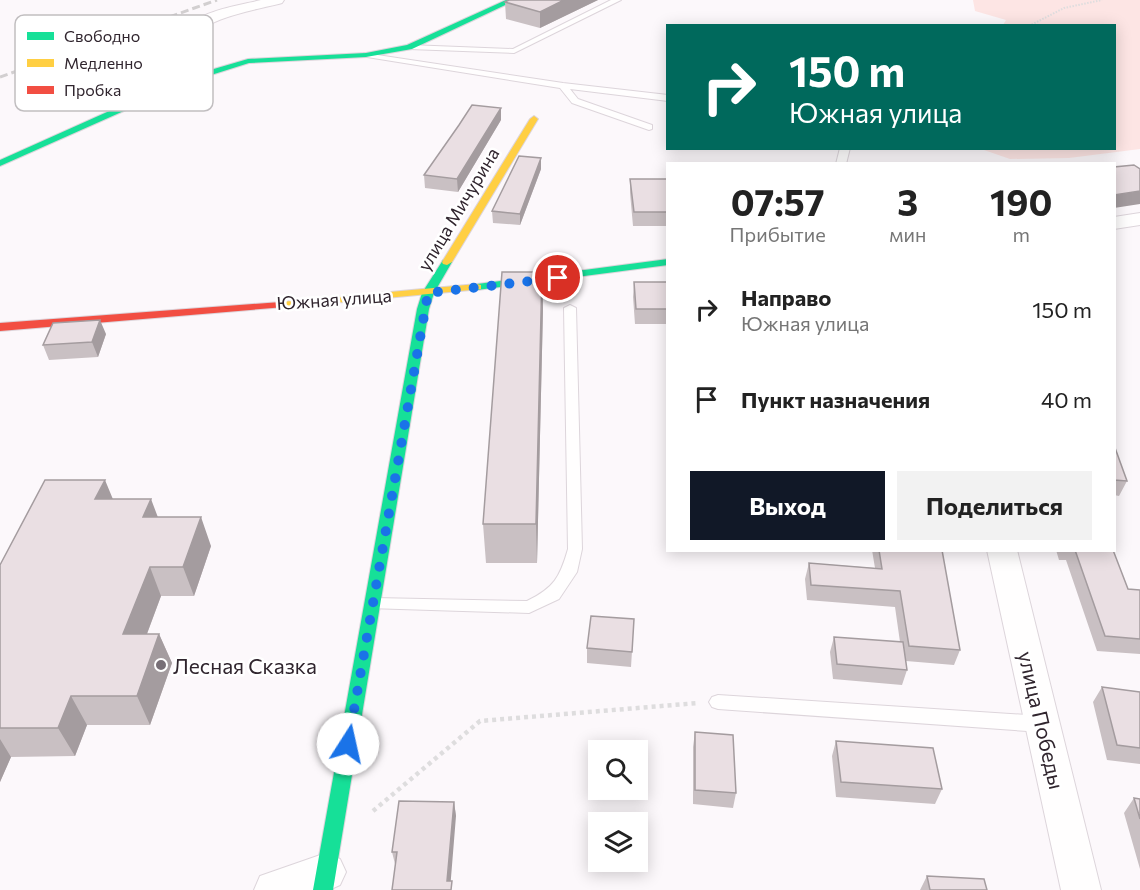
<!DOCTYPE html>
<html lang="ru">
<meta charset="utf-8">
<style>
body{margin:0;font-family:Commissioner,sans-serif;background:#f2f2f2;color:#222;height:100vh;display:flex;flex-direction:column;font-size:22px;white-space:nowrap}
*{box-sizing:border-box;margin:0}
p{font-size:20px;color:#767676}
.icon{flex:none;width:33px;height:33px;fill:none;stroke:currentColor;stroke-width:2;stroke-linecap:round;stroke-linejoin:round}
.map{position:relative;flex:1;overflow:hidden}
.details{position:absolute;left:666px;top:162px;width:450px;height:390px;display:flex;flex-direction:column;background:#fff;border-radius:0px;box-shadow:0 3px 15px #0003}
.details>*{flex:none}
.banner{position:absolute;left:666px;top:24px;width:450px;height:126px;border-radius:0px;box-shadow:0 3px 15px #0003;background:#00695c;color:#fff;overflow:hidden}
.fabs{position:absolute;left:588px;top:740px;display:grid;gap:12px}
.fabs a{display:grid;place-items:center;width:60px;height:60px;border-radius:0px;background:#fff;box-shadow:0 3px 15px #0003;font-size:30px}
.pin{position:absolute;display:grid;place-items:center;width:51px;height:51px;color:#fff;margin:-26px;border:3px solid #fff;border-radius:50%;box-shadow:0 2px 6px #0007}
.me{position:absolute;width:66px;margin:-33px;rotate:10deg;stroke-linejoin:round;filter:drop-shadow(0 0 4px #0008)}
.turn{display:flex;align-items:center;gap:21px;height:126px;padding:0 24px;font-size:27px}
.turn .icon{width:78px;height:78px;stroke-width:2.5}
.turn b{display:block;font-size:42px;line-height:51px}
.eta{display:flex;justify-content:space-evenly;align-items:center;height:102px;text-align:center}
.eta b{font-size:36px;font-weight:700;line-height:42px}
.primary-button{display:flex;gap:12px;margin-top:auto;padding:12px 24px}
.primary-button a{flex:1;height:69px;border-radius:0px;background:#111827;color:#fff;font-size:24px;font-weight:700;line-height:69px;text-align:center}
.primary-button a+a{background:#f2f2f2;color:#222}
ul{padding:0;list-style:none}
li{display:flex;align-items:center;gap:18px;height:90px;padding:0 24px}
li div{flex:1}
li b{display:block;font-size:22px}
li em{font-style:normal}
.map>svg:first-child{display:block}
</style>
<div class="map">
<svg width="1140" height="890" viewBox="0 0 1140 890">
<rect width="100%" height="100%" fill="#fcf8fb"/>
<!-- green -->
<path fill="#fde5e4" d="M973 0H1140V149L1069 158 1010 159 981 149 1114 148V26L1003 25 1006 20 975 11Z"/>
<g fill="none" stroke-linecap="round" stroke-linejoin="round">
<!-- lane casing -->
<g stroke="#ddd5db" stroke-width="2">
<path id="lane" d="M611 0H621L514 53 409 49 405 47 409 45 513 49Z
M364 53 563 83 668 95V101L570 89 578 99 652 125V129L649 130 572 103 560 88 367 57H364Z
M840 148H850L846 164H836Z
M570 305 576 308 582 549 577 572 559 599 529 613 368 608 366 604 368 600 374 598 527 601C554 588 560 577 568 549L564 308Z
M718 695 1042 716 1048 719 1051 724 1048 729 1042 732 718 709 712 707 709 702 712 697Z"/>
</g>
<!-- street casing -->
<g stroke="#ddd5db" stroke-width="2">
<path id="street" d="M261 0H284L282 3C261 9 197 18 192 43 189 54 193 69 194 80L186 85 180 84C176 76 176 65 176 56 174 13 229 8 261 0Z
M1140 213V225L1114 229V217Z
M987 550H1017L1101 890H1061Z
M326 853 340 859 346 872 340 885 329 890H254L260 876Z"/>
</g>
<!-- fast casing -->
<g stroke="#ddd5db" stroke-width="2">
<path id="fast" d="M506 0H516L412 49 366 57 249 63 189 82 0 166V160L183 78 248 59 366 53 407 45Z
M447 259 452 262 434 293 429 309 333 890H313L417 309 422 293 443 260Z
M668 259V265L477 290 471 287 477 284Z"/>
</g>
<!-- slow casing -->
<g stroke="#ddd5db" stroke-width="2">
<path id="slow" d="M534 116 538 119 452 262 447 265 443 264 442 262 530 119Z
M477 284 481 285V289L281 308 275 305 281 302Z"/>
</g>
<!-- jam casing -->
<g stroke="#ddd5db" stroke-width="2">
<path id="jam" d="M281 302 287 305 285 307 0 331V323Z"/>
</g>
<!-- path-far1 -->
<path stroke="#deddde" stroke-width="2" stroke-dasharray="1.5 1.5" stroke-linecap="butt" d="M1029 26 1064 8 1102 0"/>
<!-- path -->
<path stroke="#deddde" stroke-width="4.5" stroke-dasharray="4 4" stroke-linecap="butt" d="M373 811 480 721 698 703"/>
<!-- lane -->
<use href="#lane" fill="#fffefe" fill-rule="evenodd"/>
<!-- street -->
<use href="#street" fill="#fffefe" fill-rule="evenodd"/>
<!-- fast -->
<use href="#fast" fill="#16e098" fill-rule="evenodd"/>
<!-- slow -->
<use href="#slow" fill="#ffcf43" fill-rule="evenodd"/>
<!-- jam -->
<use href="#jam" fill="#f24e42" fill-rule="evenodd"/>
<!-- rail -->
<path stroke="#d2cfd0" stroke-width="3" stroke-dasharray="8 4" stroke-linecap="butt" d="M0 77 217 0"/>
</g>
<!-- wall -->
<path fill="#c9c0c3" d="M509 0H598L540 28 506 19 505 2Z
M501 120 458 192 425 188 424 175Z
M541 158V169L520 225 493 223 492 211Z
M630 179H668V226H633L630 193Z
M542 272 543 309 537 563H486L483 524Z
M634 282H668V324H635L633 297Z
M106 334 98 357 49 360 43 345Z
M1114 445 1127 481 1119 496 1114 495Z
M113 499 158 517 211 546 194 596H161L147 634H159L172 663 150 725H87L75 756 11 757 0 782V565Z
M872 550H942L960 650 954 665 906 661 907 670 902 685 833 679 830 652 834 637 900 642 895 607 807 600 805 579 809 563 875 568Z
M1056 550H1113L1128 589 1140 590V654L1097 651 1066 560H1059Z
M634 619 631 667 587 663V648Z
M1102 687 1140 692V764L1107 760 1093 702Z
M695 732 736 793 733 808 693 804V747Z
M836 741 942 789 935 804 836 797 832 756Z
M1134 798 1140 799V869L1124 813Z
M454 802 456 816 395 864 392 852Z
M927 876 987 890H920Z"/>
<!-- shaded-wall -->
<path fill="#a49c9f" d="M564 0H598L540 28V12Z
M501 108V120L458 192 457 179Z
M541 158V169L520 225V214Z
M1140 191V204L1114 208V195Z
M542 272 543 309 537 563 536 524Z
M100 320 106 334 98 357 92 342Z
M105 480 117 509 95 499Z
M151 499 162 528 143 517Z
M201 517 211 546 194 596 183 567Z
M150 567 161 596 136 663 123 634Z
M159 634 172 663 150 725 137 696Z
M71 696 87 725 75 756 58 728Z
M0 739 11 757 0 782Z
M454 802 456 816 450 890 447 881Z"/>
<!-- building -->
<path fill="#eadfe3" stroke="#a49c9f" stroke-width="1.5" d="M509 0H564L540 12 505 2Z
M472 105 501 108 457 179 424 175 459 125Z
M519 156 541 158 520 214 492 211Z
M1134 165 1140 169V191L1114 195V167Z
M630 179H668V212H634Z
M502 272H542L536 524H483Z
M634 282H668V309H636Z
M100 320 92 342 43 345 53 323Z
M1114 445 1127 481 1114 480Z
M45 480H105L95 499H151L143 517H201L183 567H150L123 634H159L137 696H71L58 728H0V565Z
M879 550H942L960 650 909 646 900 591 811 585 809 563 882 569Z
M1075 550H1113L1128 589 1140 590V639L1105 636Z
M591 616 634 619 632 652 587 648Z
M834 637 903 642 907 670 837 664Z
M1102 687 1140 692V748L1117 745Z
M695 732 733 735 736 793 695 790Z
M836 741 933 748 942 789 841 782Z
M1134 798 1140 799V819Z
M399 801 454 802 447 881H452L451 890H392L397 852H392Z
M927 876 984 879 987 890H930Z"/>
<g fill="none" stroke-linecap="round" stroke-linejoin="round">
<!-- route -->
<path stroke="#1a73e8" stroke-width="10" stroke-dasharray="0 18" d="M348 744 428 293 558 278"/>
</g>
<!-- markers -->
<circle fill="#776f76" stroke="#fff" stroke-width="2" cx="161" cy="665" r="6"/>
<g text-anchor="middle" dominant-baseline="central" stroke-width="5" stroke-linejoin="round" paint-order="stroke">
<!-- street labels -->
<g font-size="18" fill="#30252e" stroke="#fff">
<text transform="translate(458 209) rotate(-59)">улица Мичурина</text>
<text transform="translate(334 299) rotate(-4)">Южная улица</text>
</g>
<!-- near-poi labels -->
<g font-size="21" fill="#30252e" stroke="#fff" text-anchor="start">
<text x="173" y="665">Лесная Сказка</text>
</g>
<!-- near-street labels -->
<g font-size="21" fill="#30252e" stroke="#fff">
<text transform="translate(1042 720) rotate(77)">улица Победы</text>
</g>
</g>
<!-- legend -->
<rect x="15" y="15" width="198" height="96" rx="9" fill="#fff" stroke="#c1bec0" stroke-width="1.5"/>
<rect x="27" y="32" width="27" height="8" fill="#16e098"/>
<rect x="27" y="59" width="27" height="8" fill="#ffcf43"/>
<rect x="27" y="86" width="27" height="8" fill="#f24e42"/>
<g font-size="16" fill="#30252e">
<text x="64" y="42">Свободно</text>
<text x="64" y="69">Медленно</text>
<text x="64" y="96">Пробка</text>
</g>
</svg>
<div class="fabs">
<a><svg class="icon" aria-label="search" viewBox="0 0 24 24"><circle cx="10" cy="10" r="6"/><path d="M15 15l6 6"/></svg></a>
<a><svg class="icon" aria-label="layers" viewBox="0 0 24 24"><path d="M12 4l9 5-9 5-9-5zM3 14l9 5 9-5"/></svg></a>
</div>
<div class="pin" style="left:558px;top:278px;background:#d93025"><svg class="icon" aria-label="arrive" viewBox="0 0 24 24"><path d="M6 21V4h12l-3 4 3 4H6"/></svg></div>
<svg class="me" style="left:348px;top:744px" viewBox="-20 -20 40 40"><circle r="19" fill="#fff"/><path d="M0-13L10 11 0 6-10 11z" fill="#1a73e8"/></svg>
<div class="banner">
<div class="turn"><svg class="icon" aria-label="right" viewBox="0 0 24 24"><path d="M7 20v-9h11M14 6l5 5-5 5"/></svg><div><b>150 m</b>Южная улица</div></div>
</div>
<section class="details">
<div class="eta">
<div><b>07:57</b><p>Прибытие</p></div>
<div><b>3</b><p>мин</p></div>
<div><b>190</b><p>m</p></div>
</div>
<ul>
<li><svg class="icon" aria-label="right" viewBox="0 0 24 24"><path d="M7 20v-9h11M14 6l5 5-5 5"/></svg><div><b>Направо</b><p>Южная улица</p></div><em>150 m</em></li>
<li><svg class="icon" aria-label="arrive" viewBox="0 0 24 24"><path d="M6 21V4h12l-3 4 3 4H6"/></svg><div><b>Пункт назначения</b></div><em>40 m</em></li>
</ul>
<div class="primary-button"><a>Выход</a><a>Поделиться</a></div>
</section>
</div>
